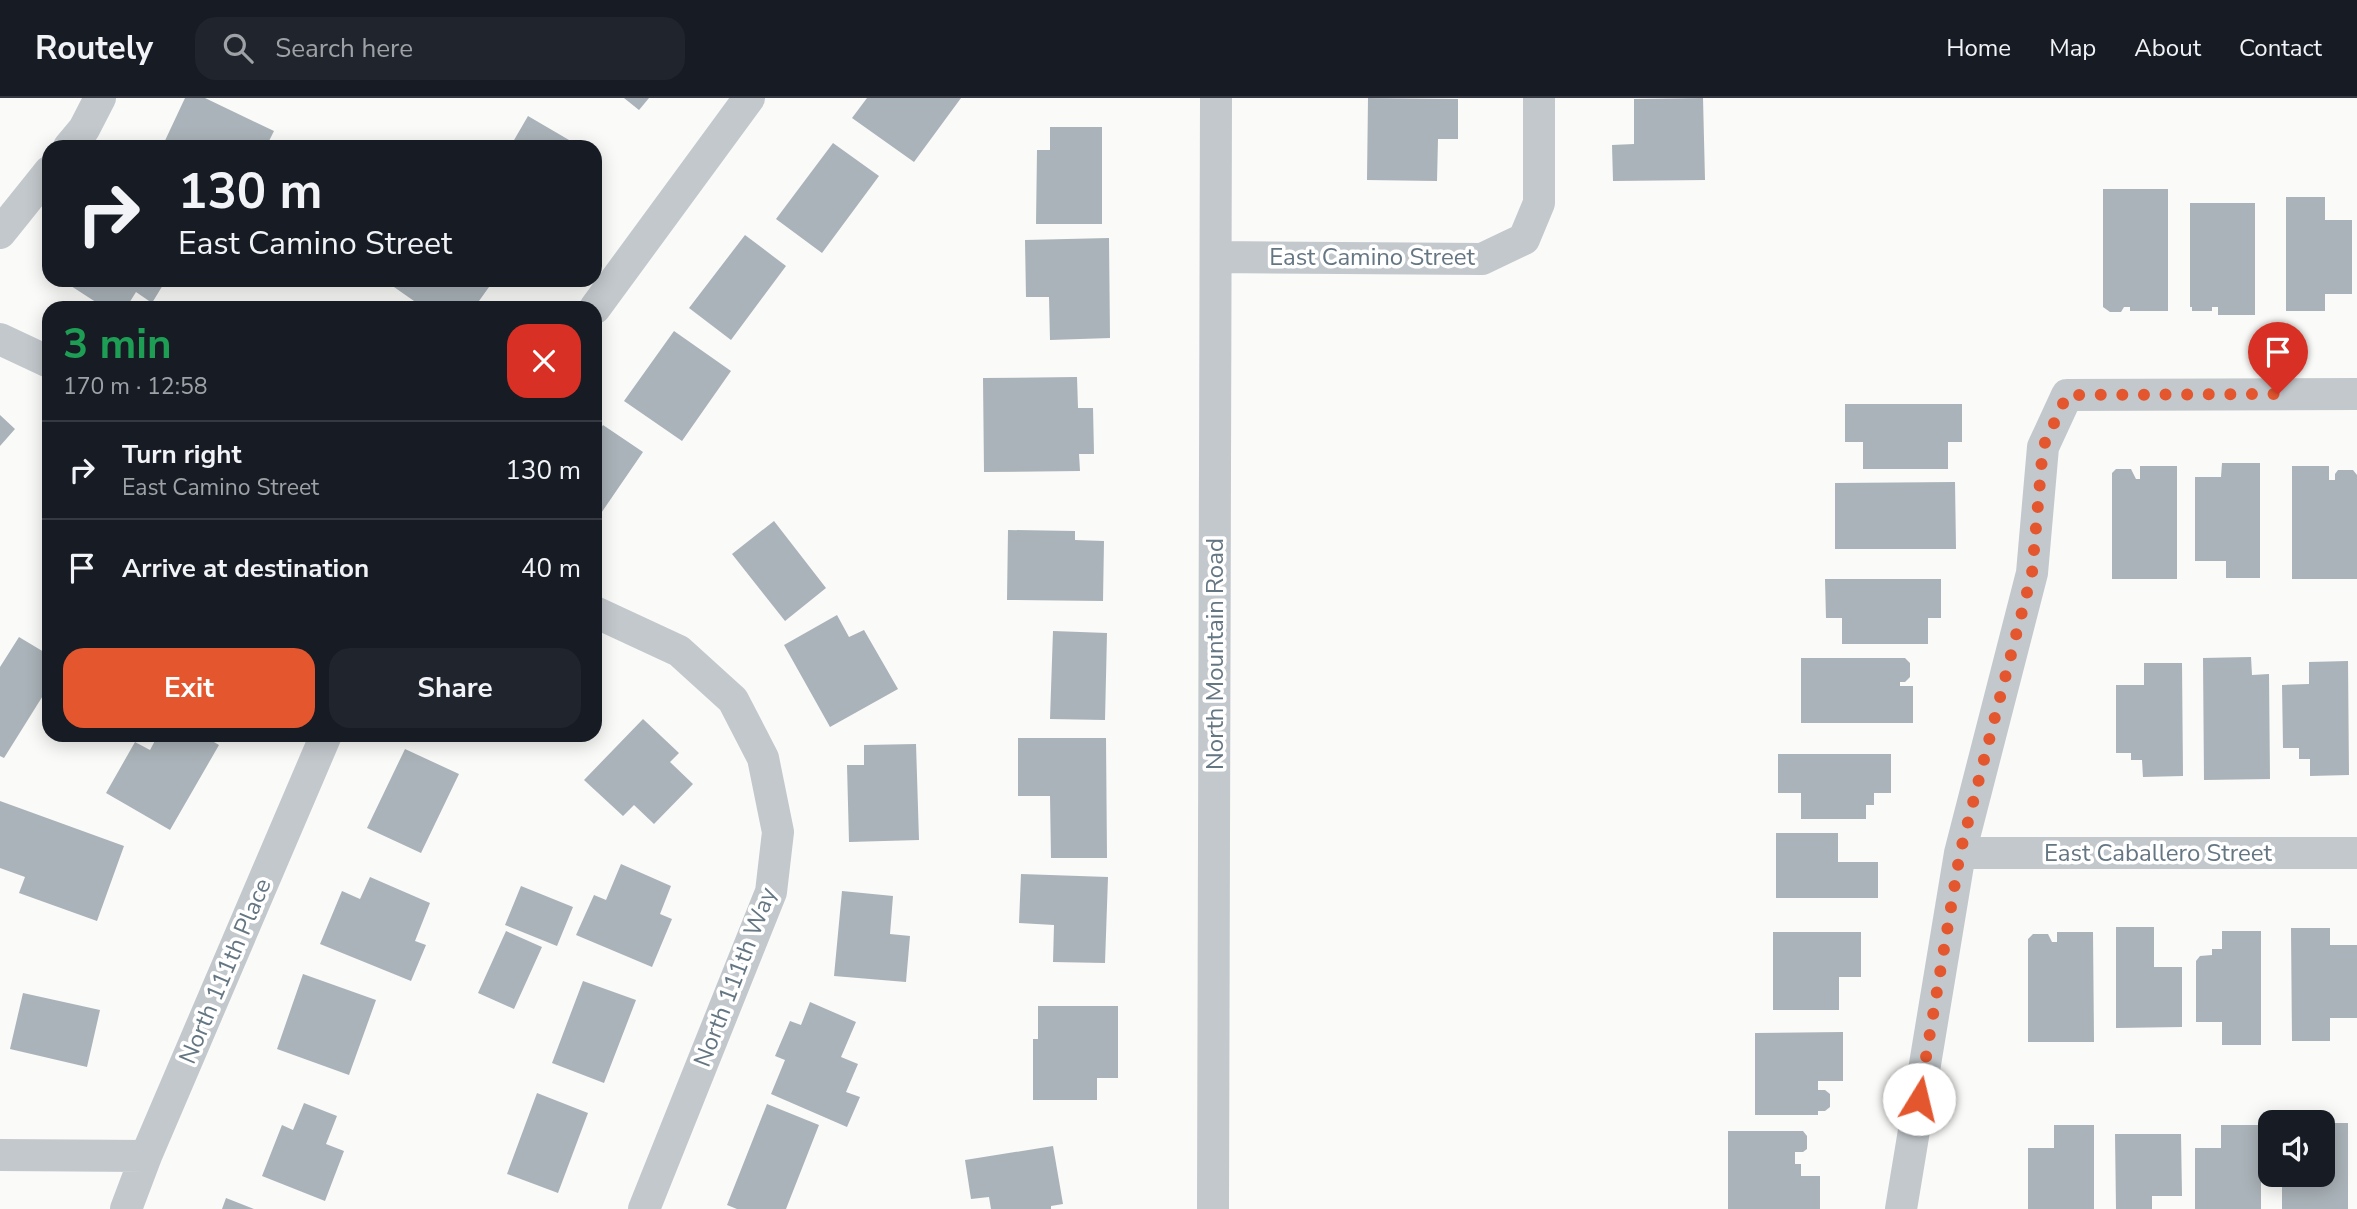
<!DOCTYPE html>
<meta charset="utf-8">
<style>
body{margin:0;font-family:"Nunito Sans",sans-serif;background:#20242c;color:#f1f3f6;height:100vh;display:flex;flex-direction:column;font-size:26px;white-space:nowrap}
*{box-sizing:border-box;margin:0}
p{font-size:23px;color:#9ea1a6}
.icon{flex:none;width:38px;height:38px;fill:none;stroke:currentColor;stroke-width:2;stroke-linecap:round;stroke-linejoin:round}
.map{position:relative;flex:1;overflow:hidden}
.panel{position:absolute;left:42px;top:203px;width:560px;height:441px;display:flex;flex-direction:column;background:#171b24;border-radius:21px;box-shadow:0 4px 18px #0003}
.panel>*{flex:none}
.guide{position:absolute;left:42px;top:42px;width:560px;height:147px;border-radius:21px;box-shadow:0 4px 18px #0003;background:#171b24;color:#f1f3f6;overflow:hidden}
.buttons{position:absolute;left:2258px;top:1012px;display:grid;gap:14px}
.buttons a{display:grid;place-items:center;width:77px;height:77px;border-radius:14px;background:#171b24;box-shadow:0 4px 18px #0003;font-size:35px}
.pin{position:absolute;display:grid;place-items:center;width:60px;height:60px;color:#fff;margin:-72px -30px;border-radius:50% 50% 50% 0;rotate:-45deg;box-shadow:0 0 7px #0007}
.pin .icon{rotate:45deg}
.me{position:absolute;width:77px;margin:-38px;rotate:9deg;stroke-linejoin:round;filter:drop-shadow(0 0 5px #0008)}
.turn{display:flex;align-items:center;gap:24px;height:147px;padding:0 21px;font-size:32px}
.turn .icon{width:91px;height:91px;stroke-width:2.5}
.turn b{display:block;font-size:49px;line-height:60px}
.round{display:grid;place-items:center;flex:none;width:74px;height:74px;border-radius:21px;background:#20242c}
.summary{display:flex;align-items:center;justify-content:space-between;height:119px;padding:0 21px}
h1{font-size:42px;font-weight:700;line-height:52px;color:#1e9e55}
.action{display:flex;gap:14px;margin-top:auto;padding:14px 21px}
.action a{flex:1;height:80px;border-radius:21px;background:#e4572e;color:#fff;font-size:28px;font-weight:700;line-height:80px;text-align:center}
.action a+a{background:#20242c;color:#f1f3f6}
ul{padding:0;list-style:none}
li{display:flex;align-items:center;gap:21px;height:98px;padding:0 21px;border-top:2px solid #363941}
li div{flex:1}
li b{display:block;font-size:26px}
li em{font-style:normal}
header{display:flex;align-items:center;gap:42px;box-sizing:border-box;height:98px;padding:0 35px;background:#171b24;border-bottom:2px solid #363941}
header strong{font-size:33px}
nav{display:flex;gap:38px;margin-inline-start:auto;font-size:24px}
.search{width:490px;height:63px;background:#20242c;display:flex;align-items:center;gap:18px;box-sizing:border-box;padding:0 24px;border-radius:21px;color:#9ea1a6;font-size:26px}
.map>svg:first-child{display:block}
</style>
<header>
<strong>Routely</strong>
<div class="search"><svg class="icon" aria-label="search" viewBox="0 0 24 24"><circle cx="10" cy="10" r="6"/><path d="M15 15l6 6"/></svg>Search here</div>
<nav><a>Home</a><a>Map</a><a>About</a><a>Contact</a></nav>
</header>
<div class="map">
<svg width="2357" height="1111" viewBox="0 0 2357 1111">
<rect width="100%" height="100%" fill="#fafaf8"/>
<!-- building -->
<path fill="#aab3b9" d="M185 0H205L274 33 266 49H162Z
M624 0H649L639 12Z
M867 0H961L914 64 852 20Z
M1368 0 1458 1V41H1438L1437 83 1367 82Z
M1703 0 1705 82 1613 83 1612 47 1634 46V1Z
M528 18 581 49H510Z
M1050 29H1102V126H1036L1037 52H1050Z
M833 45 879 78 822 155 776 121Z
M2103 91H2168V213H2130V209H2124L2121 214H2110L2103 209Z
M2286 99H2325V122H2352V196H2325V213H2286Z
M2190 105H2255V217H2218V209H2212V213H2192V209H2190Z
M745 137 786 168 731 242 689 210Z
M1109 140 1110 240 1050 242 1049 199H1026L1025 142Z
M75 182H166L152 205 136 194 126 210H105L71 188Z
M384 182H494L474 210H424Z
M674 233 731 273 682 343 624 303Z
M1077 279 1078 310H1093L1094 356H1079L1080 373 984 374 983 280Z
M1845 306H1962V344H1948V371H1863V344H1845Z
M0 317 15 331 0 348Z
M603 327 643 354 595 424V339Z
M2222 365H2260V480H2226V463H2195V379H2221Z
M2140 368H2177V481H2112V375L2116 371H2131L2136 381H2140Z
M2292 368H2329V382H2335V376L2338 372H2353L2357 377V481H2292Z
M1955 384 1956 451H1835V385Z
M774 423 826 490 785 523 732 456Z
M1008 432 1075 433V442L1104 443 1103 503 1007 502Z
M1825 481H1941V520H1928V546H1842V520H1826Z
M837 517 849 539 864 532 898 591 830 629 784 547Z
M1053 533 1107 535 1105 622 1050 621Z
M19 539 49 557V588L4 660 0 658V569Z
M2251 559 2252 577 2269 576 2270 681 2204 682 2203 560Z
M1801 560H1905L1910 565V579L1905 584H1900V588H1913V625H1801Z
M2348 563 2349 677 2310 678V661H2299V650H2283L2282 587 2309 586V564Z
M2144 565H2182L2183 678 2143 679 2142 662H2131V655H2116V587H2144Z
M643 621 679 655 670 664 693 686 654 726 634 707 623 718 584 682Z
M158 637H202L219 647 170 732 106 695 135 644 150 652Z
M1018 640H1106L1107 760H1051L1050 698H1018Z
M916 646 919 742 849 744 847 667H864V647Z
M405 651 459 676 421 755 367 730Z
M1778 656H1891V695H1874V707H1866V721H1801V695H1778Z
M0 703 124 748 97 823 19 795 25 779 0 770Z
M1776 735H1838V764H1878V800H1776Z
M621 766 671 788 660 816 672 821 652 869 576 837 594 797 606 802Z
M1021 776 1108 779 1105 865 1053 864 1054 827 1019 825Z
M370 779 430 805 415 843 426 847 411 883 320 846 342 793 360 801Z
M521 788 573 809 557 848 505 827Z
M842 793 893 798 890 836 910 838 906 884 834 878Z
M2116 829H2154V869H2182V929L2116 930Z
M2291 830H2330V847H2357V920H2330V943H2292Z
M506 833 542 849 514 911 478 895Z
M2222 833H2261V947H2222V924H2196V863L2200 858 2212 857V851H2222Z
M1773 834H1861V879H1839V912H1773Z
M2057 834H2093L2094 944H2028V841L2033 836H2048L2052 844H2057Z
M303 876 376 902 349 977 277 951Z
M583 883 636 902 604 985 552 965Z
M23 895 100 912 87 969 10 951Z
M810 904 856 924 841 959 858 966 846 994 860 999 847 1029 771 996 785 962 775 958 790 923 801 927Z
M1038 908H1118V980H1097V1002H1033V941H1038Z
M1843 934V983H1818V992H1825L1830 996V1009L1825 1013H1818V1017H1755V935Z
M537 995 588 1015 558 1095 507 1076Z
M304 1005 337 1018 326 1046 344 1053 325 1103 262 1078 282 1027 293 1032Z
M767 1006 819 1027 786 1111H737L727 1107Z
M2322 1025H2348V1111H2282V1076H2322Z
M2054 1027H2094V1111H2028V1050H2054Z
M2221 1027H2261V1111H2195V1050H2221Z
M1728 1033H1803L1807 1038V1051L1803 1054H1795V1066H1801V1078H1820V1111H1728Z
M2115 1036H2181L2182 1098H2152V1111H2116Z
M1053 1048 1063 1106 1051 1108V1111H991L989 1099 971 1101 965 1062Z
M226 1100 254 1111H222Z"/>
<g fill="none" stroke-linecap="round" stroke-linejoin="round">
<!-- minor -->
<path stroke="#c3c8cc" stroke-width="32" d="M69 49 84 31 100 0
M0 135 49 74
M1217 159 1482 161 1524 141 1539 105V0
M595 210 749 0
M0 241 49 264
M595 514 679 553 733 602 763 660 778 734 771 794 644 1111
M1960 755H2357
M0 1057 146 1058
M126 1111 146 1058 326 637
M1213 1111 1216 0
M1901 1111 1960 755 2032 475 2043 349 2067 297 2357 296"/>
</g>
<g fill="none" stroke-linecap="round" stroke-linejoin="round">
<!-- route -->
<path stroke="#e4572e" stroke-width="12" stroke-dasharray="0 21.6" d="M1919 1001 1960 755 2032 475 2043 349 2067 297 2278 296"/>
</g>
<g text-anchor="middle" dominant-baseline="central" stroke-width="7" stroke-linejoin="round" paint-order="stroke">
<!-- street labels -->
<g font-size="24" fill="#657683" stroke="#fff">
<text x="1372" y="159">East Camino Street</text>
<text transform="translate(1215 556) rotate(-90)">North Mountain Road</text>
<text x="2158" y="755">East Caballero Street</text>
<text transform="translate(225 873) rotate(-67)">North 111th Place</text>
<text transform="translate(735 879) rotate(-69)">North 111th Way</text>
</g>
</g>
</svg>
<div class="buttons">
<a><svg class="icon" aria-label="sound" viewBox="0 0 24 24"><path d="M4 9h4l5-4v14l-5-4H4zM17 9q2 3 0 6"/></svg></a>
</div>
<div class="pin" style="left:2278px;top:296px;background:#d93025"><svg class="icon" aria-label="arrive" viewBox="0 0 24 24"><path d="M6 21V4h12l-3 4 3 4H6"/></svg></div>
<svg class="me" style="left:1919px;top:1001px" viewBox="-20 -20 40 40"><circle r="19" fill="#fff"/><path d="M0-13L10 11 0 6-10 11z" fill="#e4572e"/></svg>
<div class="guide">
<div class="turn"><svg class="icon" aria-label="right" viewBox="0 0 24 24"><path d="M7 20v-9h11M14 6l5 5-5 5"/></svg><div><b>130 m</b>East Camino Street</div></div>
</div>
<section class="panel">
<div class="summary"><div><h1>3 min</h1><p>170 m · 12:58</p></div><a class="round" style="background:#d93025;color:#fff"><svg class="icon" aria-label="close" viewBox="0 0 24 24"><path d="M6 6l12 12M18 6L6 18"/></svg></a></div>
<ul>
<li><svg class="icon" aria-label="right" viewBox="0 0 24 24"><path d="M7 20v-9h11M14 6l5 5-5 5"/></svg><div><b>Turn right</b><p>East Camino Street</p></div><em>130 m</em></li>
<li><svg class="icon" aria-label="arrive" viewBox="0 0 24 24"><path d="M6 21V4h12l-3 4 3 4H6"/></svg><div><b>Arrive at destination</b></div><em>40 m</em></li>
</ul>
<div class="action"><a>Exit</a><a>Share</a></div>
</section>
</div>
